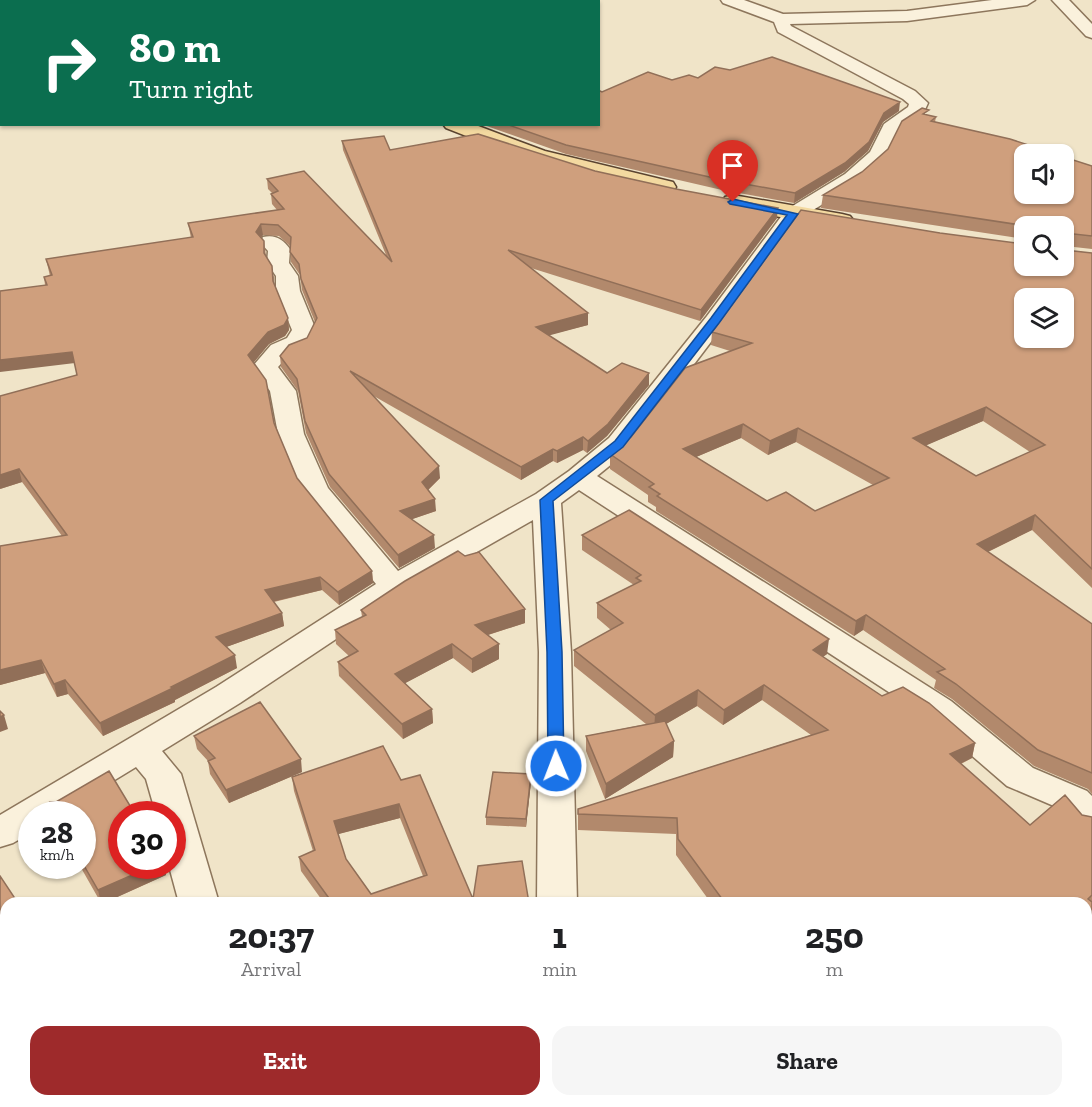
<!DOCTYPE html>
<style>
body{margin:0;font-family:"Zilla Slab",serif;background:#f6f6f6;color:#202124;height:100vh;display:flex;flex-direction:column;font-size:22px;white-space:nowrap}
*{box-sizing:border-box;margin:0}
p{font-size:20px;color:#757577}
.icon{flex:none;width:33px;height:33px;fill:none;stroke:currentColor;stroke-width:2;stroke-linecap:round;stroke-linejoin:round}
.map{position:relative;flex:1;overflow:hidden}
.side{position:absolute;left:0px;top:897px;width:1092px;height:210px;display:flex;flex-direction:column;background:#fff;border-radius:18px 18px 0 0;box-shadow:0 2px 4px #0004}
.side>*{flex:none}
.top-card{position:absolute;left:0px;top:0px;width:600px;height:126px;box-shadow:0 2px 4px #0004;background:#0b6e4f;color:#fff;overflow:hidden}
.tools{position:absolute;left:1014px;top:144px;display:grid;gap:12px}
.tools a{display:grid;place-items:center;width:60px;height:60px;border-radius:12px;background:#fff;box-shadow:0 2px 4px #0004;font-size:30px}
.speed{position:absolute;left:18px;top:801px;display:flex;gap:12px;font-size:30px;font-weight:700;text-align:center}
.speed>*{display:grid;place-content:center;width:78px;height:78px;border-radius:50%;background:#fff;box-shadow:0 2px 4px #0004;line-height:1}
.speed small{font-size:15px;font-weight:400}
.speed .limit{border:9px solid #d22;background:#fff;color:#111}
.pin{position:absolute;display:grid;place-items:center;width:51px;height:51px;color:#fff;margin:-62px -26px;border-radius:50% 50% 50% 0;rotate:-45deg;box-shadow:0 0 6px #0007}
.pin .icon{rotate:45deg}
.me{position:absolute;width:66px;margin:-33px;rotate:359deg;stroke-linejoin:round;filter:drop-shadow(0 0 4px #0008)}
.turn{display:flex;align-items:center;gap:21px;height:126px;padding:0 30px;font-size:27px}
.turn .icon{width:78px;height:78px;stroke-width:2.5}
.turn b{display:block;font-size:42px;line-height:51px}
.eta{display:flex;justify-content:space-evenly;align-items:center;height:102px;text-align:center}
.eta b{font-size:36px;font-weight:700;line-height:42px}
.button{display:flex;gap:12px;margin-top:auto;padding:12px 30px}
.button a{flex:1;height:69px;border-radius:18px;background:#9e2a2b;color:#fff;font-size:24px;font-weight:700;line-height:69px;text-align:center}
.button a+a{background:#f6f6f6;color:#202124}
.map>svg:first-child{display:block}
</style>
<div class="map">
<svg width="1092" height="1107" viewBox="0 0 1092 1107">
<rect width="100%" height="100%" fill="#f0e4c8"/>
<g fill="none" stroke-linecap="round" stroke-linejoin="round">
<!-- street casing -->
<g stroke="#8d765c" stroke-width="3">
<path id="street" d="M82 0H102L81 2Z
M231 0H249L230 2Z
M721 0H744L783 14 907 11 992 0H1035L1027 5 907 21 790 24 791 26 915 91 928 103 923 114 899 131 885 159 859 182 800 218 723 326 629 450 597 476 951 701 1033 768 1087 791 1092 796V833L1079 829 1061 809 1007 786 927 717 579 490 561 503 571 652 577 903H537L539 652 533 520 405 593 240 703 162 751 181 774 219 903H179L169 866H172V814H156L146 779 136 767 59 814H32V832L13 843 0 847V815L216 687 376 584 301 490 278 434 270 391 252 367 271 345 287 338 292 330 276 291V276L267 263 268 251 260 242 263 237C275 234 283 239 290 249L289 263 298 276 300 291 316 330 306 348 289 355 278 367 296 391 304 434 328 488 398 571 536 494 569 471 609 438 707 316 786 210 845 174 870 152 884 124 908 107 909 104 903 99 778 32 774 22 723 3Z
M1052 0H1069L1092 24V38L1086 36Z
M536 1101H580L581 1107H537Z"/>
</g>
<!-- primary casing -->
<g stroke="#5b4430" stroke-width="3">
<path id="primary" d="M0 6H2V16H0Z
M443 124H473L545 151 673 182 676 187 673 192 665 194 530 161 446 128Z
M733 195 842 214 850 216 854 221 850 226 842 228 725 207 722 202 725 197Z"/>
</g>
<!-- street -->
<use href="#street" fill="#faf1dc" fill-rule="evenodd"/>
<!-- primary -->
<use href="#primary" fill="#f3d9a0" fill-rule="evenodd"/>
</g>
<!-- wall -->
<path fill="#b2896c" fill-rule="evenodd" d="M698 78 899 111 883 122 868 151 844 172 794 203 722 190 566 154 481 124H598L602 92 672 80Z
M928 115 936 117 935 122 1092 166V249L1065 246V250L1092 253V588L1032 530 988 552 1092 624V794L1088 789 1034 766 952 699 934 688 936 680 863 630 854 636 656 511V507L648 502V495L610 469V454L631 437 730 351 711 345 712 332 1024 266 1064 226H1024V241V239L821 208 823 195 862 172ZM983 421 1030 452 976 476 926 445ZM741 438 768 455 796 442 873 485 815 511 767 501 696 457Z
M342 141 390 150 595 171 777 218 700 321 531 268 588 313V325L548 335 607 373 649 385 607 436 587 453 583 450 557 463 553 461 521 480 372 395 440 478 428 490 436 511 412 519 435 548 399 568 330 487 306 433 298 391 281 367 280 356 307 338 315 322 302 290 300 275 291 262 290 246 279 236 263 235 261 237 264 241 266 256 274 277V284L288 318 289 330 285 336 269 344 253 362 274 423 297 478 372 571 373 583 339 605 322 590 274 602 282 613 284 626 226 647 237 668 175 700V702L103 736 68 694 57 697 45 673 0 685V546L62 536 22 482 0 489 77 375 75 363 45 285 44 277 50 276 46 259 191 238 188 223 277 210 272 204 271 194 272 193 268 189 267 179 386 255 343 150Z
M582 535 827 654 823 657 882 696 975 743 972 758 961 764 1030 825 1082 815 1092 817V960L1086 964V903H711L676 855V834L578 830V809L811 735 762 700 723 725 697 706 666 724 674 741 673 757 605 799 586 751V736L646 724 574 666V650L611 630 597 618V603L634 585 582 550Z
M525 609V623L488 635 499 659 472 673 453 658 405 683 432 709 433 723 403 739 339 676 338 662 349 656 336 644 335 630 362 617 361 610Z
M194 736 302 772 229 803 210 774 208 761 197 749Z
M109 771 135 814H122V866H164L166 875 104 903H101L80 866H82V814H53L50 802H56Z
M531 774V782L526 827 486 825V817Z
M292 777 401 780 473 899 529 903H324L301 871 299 857 313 851 294 791ZM400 818 423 876 371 894 346 859 338 834Z
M6 1032V1056L0 1041V1035Z
M31 1101H286V1103L280 1107H32L34 1106Z
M596 1101H999L1004 1107H597Z"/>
<!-- shaded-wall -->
<path fill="#916f58" d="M900 102 899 111 883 122 868 151 844 172 794 203 795 193 884 113Z
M778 208 777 218 700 321 701 310Z
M261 224 263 235 258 242 256 232Z
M588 313V325L536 339V327Z
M288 318 289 330 285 336 269 344 250 367 248 355 268 332Z
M72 352 75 363 0 372V360Z
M649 373V385L607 436 587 453 588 441Z
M986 407 983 421 911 452 913 438Z
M743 424 741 438 682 463 683 449Z
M798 428 796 442 768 455 770 441Z
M583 437V450L557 463V451Z
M553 449V461L521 480V467Z
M439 466 440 478 423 495 422 482Z
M19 469 22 482 0 489V475Z
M435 499 436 511 401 523 400 511Z
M1035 515 1032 530 973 559 977 544Z
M434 535 435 548 399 568 398 555Z
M372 571 373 583 339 605 338 592Z
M320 577 322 590 267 603 265 590Z
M525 609V623L475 639V625Z
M282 613 284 626 218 650 216 637Z
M866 615 863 630 854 636 856 621Z
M829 639 827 654 811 665 813 650Z
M452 644 453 658 396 688 395 674Z
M499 644V659L472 673V659Z
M235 655 237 668 175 700V702L103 736 100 723Z
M41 660 45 673 0 685V670Z
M65 680 68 694 57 697 54 684Z
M764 685 762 700 723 725 724 710Z
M698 690 697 706 654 731 655 715Z
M432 709 433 723 403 739 402 724Z
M4 715 8 729 0 732V717Z
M674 741 673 757 605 799 606 784Z
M975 743 972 758 947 770 950 754Z
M301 759 302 772 229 803 226 790Z
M531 774V782L526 827V819Z
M399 804 400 818 335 835 334 821Z
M153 866H164L166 875 104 903H101L98 890Z
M1092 947V960L1086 964 1091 948Z
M6 954V971L0 974V958Z
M258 1101H286V1103L280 1107H248Z"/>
<!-- building -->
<path fill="#cf9f7d" stroke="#916f58" stroke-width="1.5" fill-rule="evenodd" d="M772 57 900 102 884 113 869 142 845 163 795 193 723 180 566 145 506 124H598V90L602 92 648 72 672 80 689 75 698 78 715 67 730 70Z
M922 108 929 110 923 114 936 117 931 121 1010 139 1056 154H1024V194H1064V157L1092 166V236L1065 233V250L1092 253V569L1035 515 977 544 1092 624V773L1038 750 956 684 937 672 945 669 866 615 856 621 657 496 660 494 649 487 654 484 610 454 631 437 685 368 752 343 712 332 801 210 940 233 1024 244V266H1064V226H1027L823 195 862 172 888 149 902 121ZM1024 298H1064V338H1024ZM986 407 1045 445 976 476 913 438ZM743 424 770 441 798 428 889 478 815 511 786 492 767 501 683 449Z
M478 134 595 171 676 189 778 208 701 310 508 250 588 313 536 327 607 373 622 363 649 373 608 424 588 441 583 437 557 451 553 449 521 467 350 371 439 466 422 482 435 499 400 511 434 535 398 555 329 474 305 421 297 379 280 356 289 345 307 338 317 318 301 279 299 264 290 252 291 237 278 225 261 224 256 232 264 241V253L272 266 273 281 288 318 284 325 268 332 248 355 266 380 274 423 297 478 372 571 338 592 320 577 265 590 282 613 216 637 235 655 171 687 173 688 100 723 65 680 54 684 41 660 0 670V546L67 535 19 469 0 475V396L77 375 72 352 0 360V291L47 285 44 277 52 275 46 259 193 237 188 223 284 209 271 194 278 191 267 179 304 171 392 262 342 141 384 136 390 150Z
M629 510 829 639 813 650 882 696 903 687 929 703 975 743 950 754 1030 825 1065 795 1082 815 1092 817V895L1088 899 1092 902V947L1091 948 1086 944V903H725L678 839 677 818 578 814V809L828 730 764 685 724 710 698 690 655 715 574 650 623 623 597 603 641 581 636 578 641 575 582 535Z
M458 551 465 556 479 552 525 609 475 625 499 644 472 659 452 644 395 674 432 709 402 724 338 662 358 651 335 630 366 615 361 610 405 581Z
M260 702 301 759 226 790 208 761 215 758 194 736Z
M0 711 4 715 0 717Z
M665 721 674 741 606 784 586 736Z
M383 746 401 780 420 775 473 899 478 866 522 861 529 903H326L331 901 299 857 315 850 292 777ZM399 804 427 875 371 894 346 859 334 821Z
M109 771 135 814H122V866H153L98 890 82 862V814H57L50 802H56Z
M493 772 531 774 526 819 486 817Z
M0 876 18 903H6V954L0 958Z
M6 1032V1050L0 1039V1035Z
M35 1101H258L248 1107H31L37 1105Z
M302 1101H479L483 1107H303Z
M603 1101H999L1004 1107H607Z"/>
<!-- route -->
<path fill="#1a73e8" stroke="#114b97" stroke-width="1.5" d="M733 199 798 214 719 323 623 447 553 501 562 652 564 766 562 770H550L548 766 547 652 540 500 615 441 711 318 787 215 730 204 728 202Z"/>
</svg>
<div class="tools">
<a><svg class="icon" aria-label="sound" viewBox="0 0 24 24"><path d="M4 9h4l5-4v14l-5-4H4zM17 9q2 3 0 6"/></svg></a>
<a><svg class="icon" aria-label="search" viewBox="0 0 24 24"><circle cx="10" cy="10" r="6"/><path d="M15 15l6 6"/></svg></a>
<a><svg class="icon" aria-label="layers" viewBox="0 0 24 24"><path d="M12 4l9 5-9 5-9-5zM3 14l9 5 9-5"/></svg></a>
</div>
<div class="speed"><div>28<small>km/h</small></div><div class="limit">30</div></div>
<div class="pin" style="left:733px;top:202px;background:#d93025"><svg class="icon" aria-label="arrive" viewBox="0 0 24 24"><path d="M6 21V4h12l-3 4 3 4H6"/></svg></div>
<svg class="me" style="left:556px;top:766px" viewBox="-20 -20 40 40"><circle r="17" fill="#1a73e8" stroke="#fff" stroke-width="3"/><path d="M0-11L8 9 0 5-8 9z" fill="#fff"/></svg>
<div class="top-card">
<div class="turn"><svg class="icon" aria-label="right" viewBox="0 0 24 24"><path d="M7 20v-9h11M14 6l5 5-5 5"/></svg><div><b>80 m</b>Turn right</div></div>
</div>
<section class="side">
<div class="eta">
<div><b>20:37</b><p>Arrival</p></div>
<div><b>1</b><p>min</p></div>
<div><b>250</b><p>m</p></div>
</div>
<div class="button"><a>Exit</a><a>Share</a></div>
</section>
</div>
